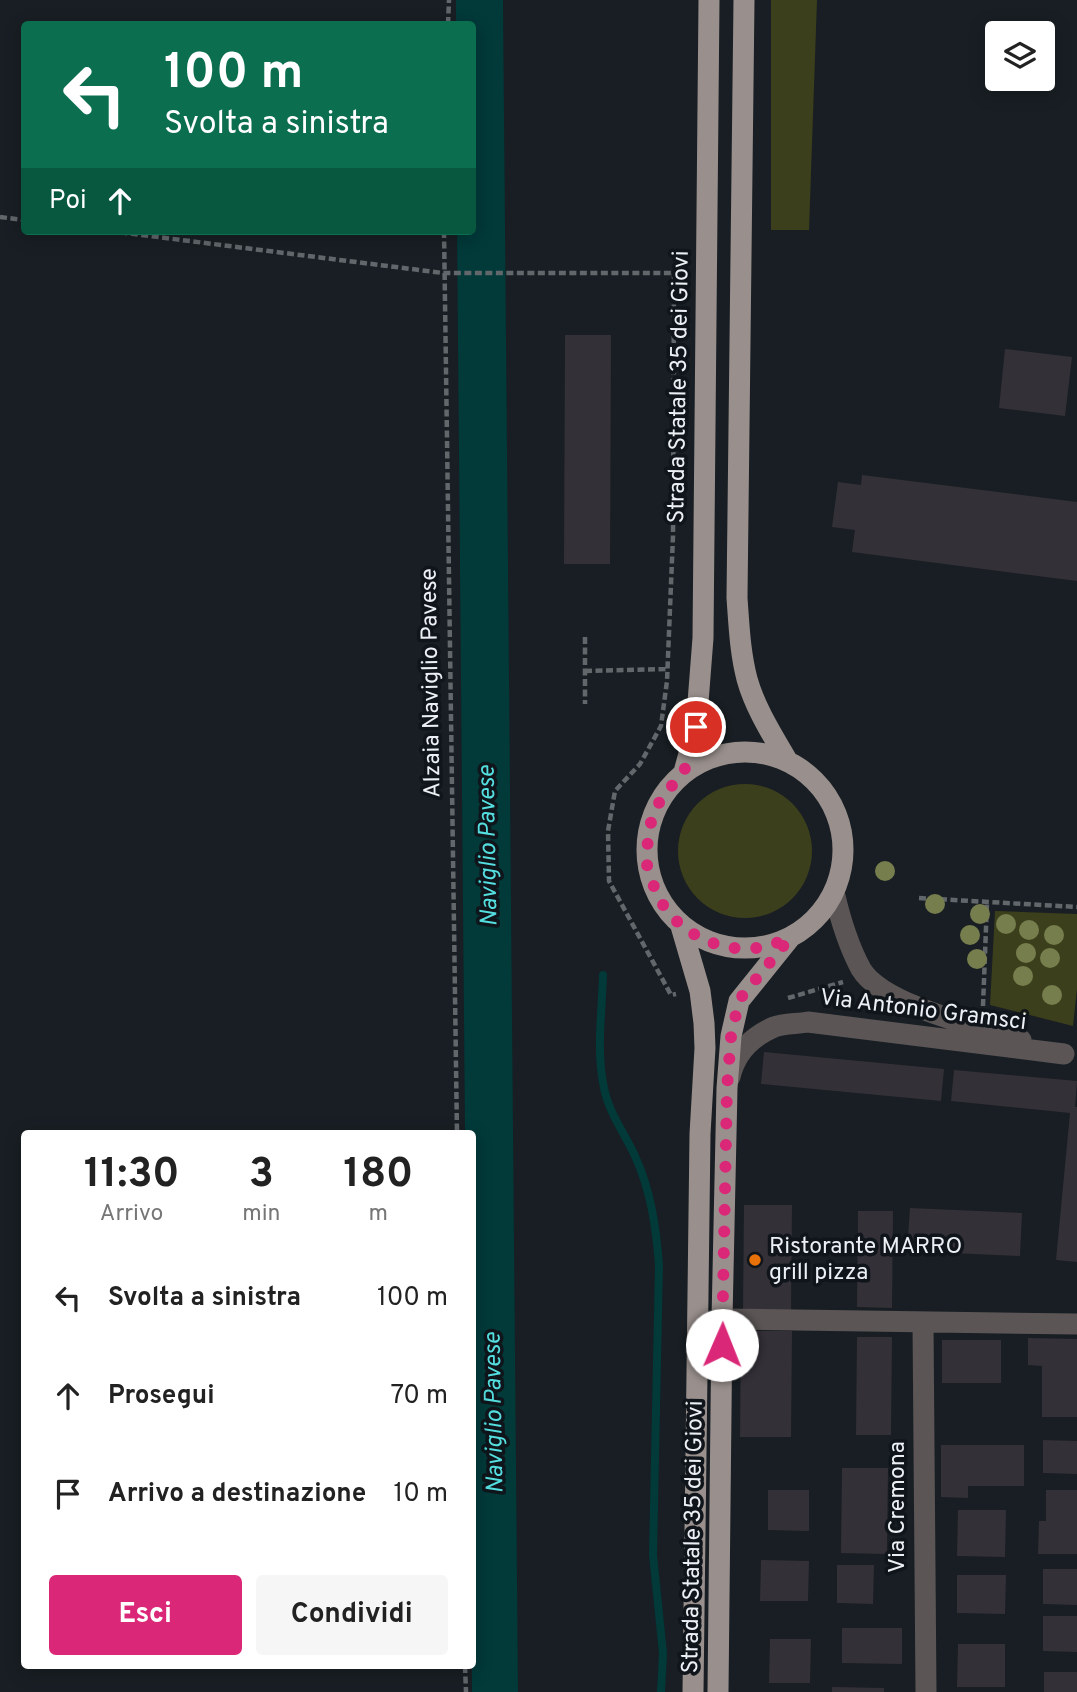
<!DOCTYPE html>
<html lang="it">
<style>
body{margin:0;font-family:Overpass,sans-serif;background:#f6f6f6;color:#222;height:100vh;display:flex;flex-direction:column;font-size:26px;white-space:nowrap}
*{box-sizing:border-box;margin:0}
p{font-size:23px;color:#767676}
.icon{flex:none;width:38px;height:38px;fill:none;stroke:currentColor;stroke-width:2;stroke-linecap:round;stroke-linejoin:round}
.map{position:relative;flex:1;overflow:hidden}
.sheet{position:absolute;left:21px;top:1130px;width:455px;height:539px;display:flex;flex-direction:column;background:#fff;border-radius:7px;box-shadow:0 4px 18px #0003}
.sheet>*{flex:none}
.banner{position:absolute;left:21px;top:21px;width:455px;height:214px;border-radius:7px;box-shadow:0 4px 18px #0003;background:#0b6e4f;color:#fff;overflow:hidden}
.controls{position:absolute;left:985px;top:21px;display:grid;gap:14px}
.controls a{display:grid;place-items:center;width:70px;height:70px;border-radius:7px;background:#fff;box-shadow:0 4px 18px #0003;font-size:35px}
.pin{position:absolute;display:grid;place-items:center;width:60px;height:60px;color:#fff;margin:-30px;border:4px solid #fff;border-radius:50%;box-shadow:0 2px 7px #0007}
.me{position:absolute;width:77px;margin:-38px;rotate:1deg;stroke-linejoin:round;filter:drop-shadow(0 0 5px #0008)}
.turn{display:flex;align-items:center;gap:24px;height:147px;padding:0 28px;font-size:32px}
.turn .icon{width:91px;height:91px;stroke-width:2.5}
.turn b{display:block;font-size:49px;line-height:60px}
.then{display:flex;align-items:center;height:66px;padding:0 28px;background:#0003;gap:14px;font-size:26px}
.eta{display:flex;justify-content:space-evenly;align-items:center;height:119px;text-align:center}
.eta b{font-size:42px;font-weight:700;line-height:49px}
.action{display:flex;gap:14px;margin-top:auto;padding:14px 28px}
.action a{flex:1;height:80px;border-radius:7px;background:#db2777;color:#fff;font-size:28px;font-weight:700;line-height:80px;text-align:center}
.action a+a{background:#f6f6f6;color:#222}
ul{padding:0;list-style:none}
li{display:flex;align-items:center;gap:21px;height:98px;padding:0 28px}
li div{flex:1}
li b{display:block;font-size:26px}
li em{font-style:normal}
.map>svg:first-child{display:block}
</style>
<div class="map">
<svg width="1077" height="1692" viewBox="0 0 1077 1692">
<rect width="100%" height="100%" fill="#181e23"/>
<!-- green -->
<path fill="#3c3f1b" d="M771 0H817L809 230H771Z
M678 851a67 67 0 1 1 134 0a67 67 0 1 1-134 0Z
M995 911 1077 914V989L1073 1026 990 1005Z"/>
<!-- water -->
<path fill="#023939" d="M456 0H503L518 1692H472V1134H465L457 231H472V24H456Z"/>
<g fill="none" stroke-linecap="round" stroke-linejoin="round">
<!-- stream -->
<path stroke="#023939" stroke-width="8" d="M603 975C602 1012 596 1051 604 1088 609 1113 624 1132 635 1156 651 1191 656 1227 659 1265L653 1555 663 1653 661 1692"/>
</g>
<!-- building -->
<path fill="#343038" d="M565 335H611L610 564H564Z
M1005 349 1072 357 1065 416 999 408Z
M862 475 1077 502V581L852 552 855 530 832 527 838 482 861 485Z
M764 1052 944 1069 941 1101 761 1084Z
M954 1070 1077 1081 1075 1107H1077V1262L1056 1260 1070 1113 951 1101Z
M744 1205H792L791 1312H743Z
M910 1208 1022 1213 1020 1256 907 1251Z
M858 1211H893L892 1308 857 1307Z
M741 1331H792L791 1437H740Z
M857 1337H892L891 1435H856Z
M1028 1338 1077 1339V1417H1042V1366L1028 1365Z
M942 1340H1001V1383H942Z
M1043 1440 1077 1441V1474L1043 1473Z
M941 1445H1024V1486H968V1498L941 1497Z
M842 1468H888L887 1554 841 1553Z
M768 1490H809V1531L768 1530Z
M1046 1490H1077V1554H1038L1039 1521H1046Z
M958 1510H1006L1005 1557 957 1556Z
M761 1560 809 1561 808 1601H760Z
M837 1565H874L873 1604 837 1603Z
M1043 1569H1077V1605L1043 1604Z
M957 1575H1006L1005 1614 957 1613Z
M1043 1616H1077V1652L1043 1651Z
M842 1628H902V1664L842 1663Z
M770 1639H811L810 1683H769Z
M958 1644H1005V1687H957Z
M1044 1672H1077V1692H1044Z
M832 1687 884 1688V1692H832Z"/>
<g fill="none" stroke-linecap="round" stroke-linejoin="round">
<!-- path -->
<path stroke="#62676c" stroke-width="4.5" stroke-dasharray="7 3.5" stroke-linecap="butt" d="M448 24 449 0
M0 217 24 220
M110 231 443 273H685
M444 231 457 1134
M674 273 673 536 667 681 661 726 640 764 615 791 608 831 609 881 671 995 676 994
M585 637V704
M585 671 668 669
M919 898 1077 907
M788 998 843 982
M983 1006 987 902
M465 1666 466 1692"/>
<!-- minor -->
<path stroke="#5b5655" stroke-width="21" d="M834 892C840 918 848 945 861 969 883 1006 981 1027 1021 1040
M730 1077C735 1054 751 1037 774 1027 783 1023 797 1024 808 1022L1064 1054
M722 1319 1077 1324
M923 1323 926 1692"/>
<!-- major -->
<path stroke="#99908d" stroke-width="21" d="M744 0 737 598C739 625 740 652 747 679 755 708 773 736 788 762
M647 850a98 98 0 1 1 196 0a98 98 0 1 1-196 0Z
M684 772 696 728 703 638 709 0
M681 926 700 991 704 1023 705 1048 700 1134 693 1692
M718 1692 722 1319 727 1088 731 1036 739 1001 789 939"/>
</g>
<!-- trees -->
<g fill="#777e4d">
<circle cx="885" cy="871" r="10"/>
<circle cx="935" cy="904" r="10"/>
<circle cx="980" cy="914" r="10"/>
<circle cx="1006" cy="924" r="10"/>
<circle cx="1029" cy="930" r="10"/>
<circle cx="970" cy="935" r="10"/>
<circle cx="1054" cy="935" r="10"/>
<circle cx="1026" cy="953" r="10"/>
<circle cx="1050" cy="958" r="10"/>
<circle cx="977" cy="959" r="10"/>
<circle cx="1023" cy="976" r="10"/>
<circle cx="1052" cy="995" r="10"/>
</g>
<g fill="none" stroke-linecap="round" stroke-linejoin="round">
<!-- route -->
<path stroke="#db2777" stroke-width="12" stroke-dasharray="0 21.6" d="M696 727 684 772 661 798 648 830 647 865 658 899 681 926 705 941 733 948H761L789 939 739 1000 731 1037 727 1088 722 1345"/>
</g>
<!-- markers -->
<circle fill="#e8710a" stroke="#0f151a" stroke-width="2.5" cx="755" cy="1260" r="7"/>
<g text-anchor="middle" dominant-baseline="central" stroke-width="7" stroke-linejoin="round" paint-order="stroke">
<!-- street labels -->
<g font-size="23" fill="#ecf0f4" stroke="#0f151a">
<text transform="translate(680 387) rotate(-89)">Strada Statale 35 dei Giovi</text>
<text transform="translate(432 683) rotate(-91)">Alzaia Naviglio Pavese</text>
<text transform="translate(923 1011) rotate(7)">Via Antonio Gramsci</text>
<text transform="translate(898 1507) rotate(-90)">Via Cremona</text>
<text transform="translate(694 1537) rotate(-89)">Strada Statale 35 dei Giovi</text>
</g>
<!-- poi labels -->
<g font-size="23" fill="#ecf0f4" stroke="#0f151a" text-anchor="start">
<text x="769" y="1247">Ristorante MARRO<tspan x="769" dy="26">grill pizza</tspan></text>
</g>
<!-- water labels -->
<g font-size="24" font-style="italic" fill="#55dedf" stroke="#0f151a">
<text transform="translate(489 846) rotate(-91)">Naviglio Pavese</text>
<text transform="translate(495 1413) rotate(-91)">Naviglio Pavese</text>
</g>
</g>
</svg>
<div class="controls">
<a><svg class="icon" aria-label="layers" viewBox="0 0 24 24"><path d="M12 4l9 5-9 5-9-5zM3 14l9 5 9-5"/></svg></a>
</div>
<div class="pin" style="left:696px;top:727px;background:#d93025"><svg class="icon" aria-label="arrive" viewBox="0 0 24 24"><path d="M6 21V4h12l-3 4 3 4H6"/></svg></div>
<svg class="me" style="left:722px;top:1345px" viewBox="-20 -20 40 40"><circle r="19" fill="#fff"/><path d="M0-13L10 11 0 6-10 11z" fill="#db2777"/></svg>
<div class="banner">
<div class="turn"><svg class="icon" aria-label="left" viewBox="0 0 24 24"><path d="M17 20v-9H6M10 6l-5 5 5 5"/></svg><div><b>100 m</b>Svolta a sinistra</div></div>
<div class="then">Poi<svg class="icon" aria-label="ahead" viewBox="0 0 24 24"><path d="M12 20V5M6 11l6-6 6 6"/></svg></div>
</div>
<section class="sheet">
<div class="eta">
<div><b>11:30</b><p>Arrivo</p></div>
<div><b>3</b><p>min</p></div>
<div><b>180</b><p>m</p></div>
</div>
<ul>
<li><svg class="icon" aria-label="left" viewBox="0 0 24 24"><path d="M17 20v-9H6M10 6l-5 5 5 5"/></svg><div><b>Svolta a sinistra</b></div><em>100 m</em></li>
<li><svg class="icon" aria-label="ahead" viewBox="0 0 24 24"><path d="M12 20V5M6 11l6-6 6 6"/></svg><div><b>Prosegui</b></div><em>70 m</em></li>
<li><svg class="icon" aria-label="arrive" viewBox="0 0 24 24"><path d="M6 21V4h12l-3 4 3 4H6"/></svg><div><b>Arrivo a destinazione</b></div><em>10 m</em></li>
</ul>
<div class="action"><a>Esci</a><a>Condividi</a></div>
</section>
</div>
